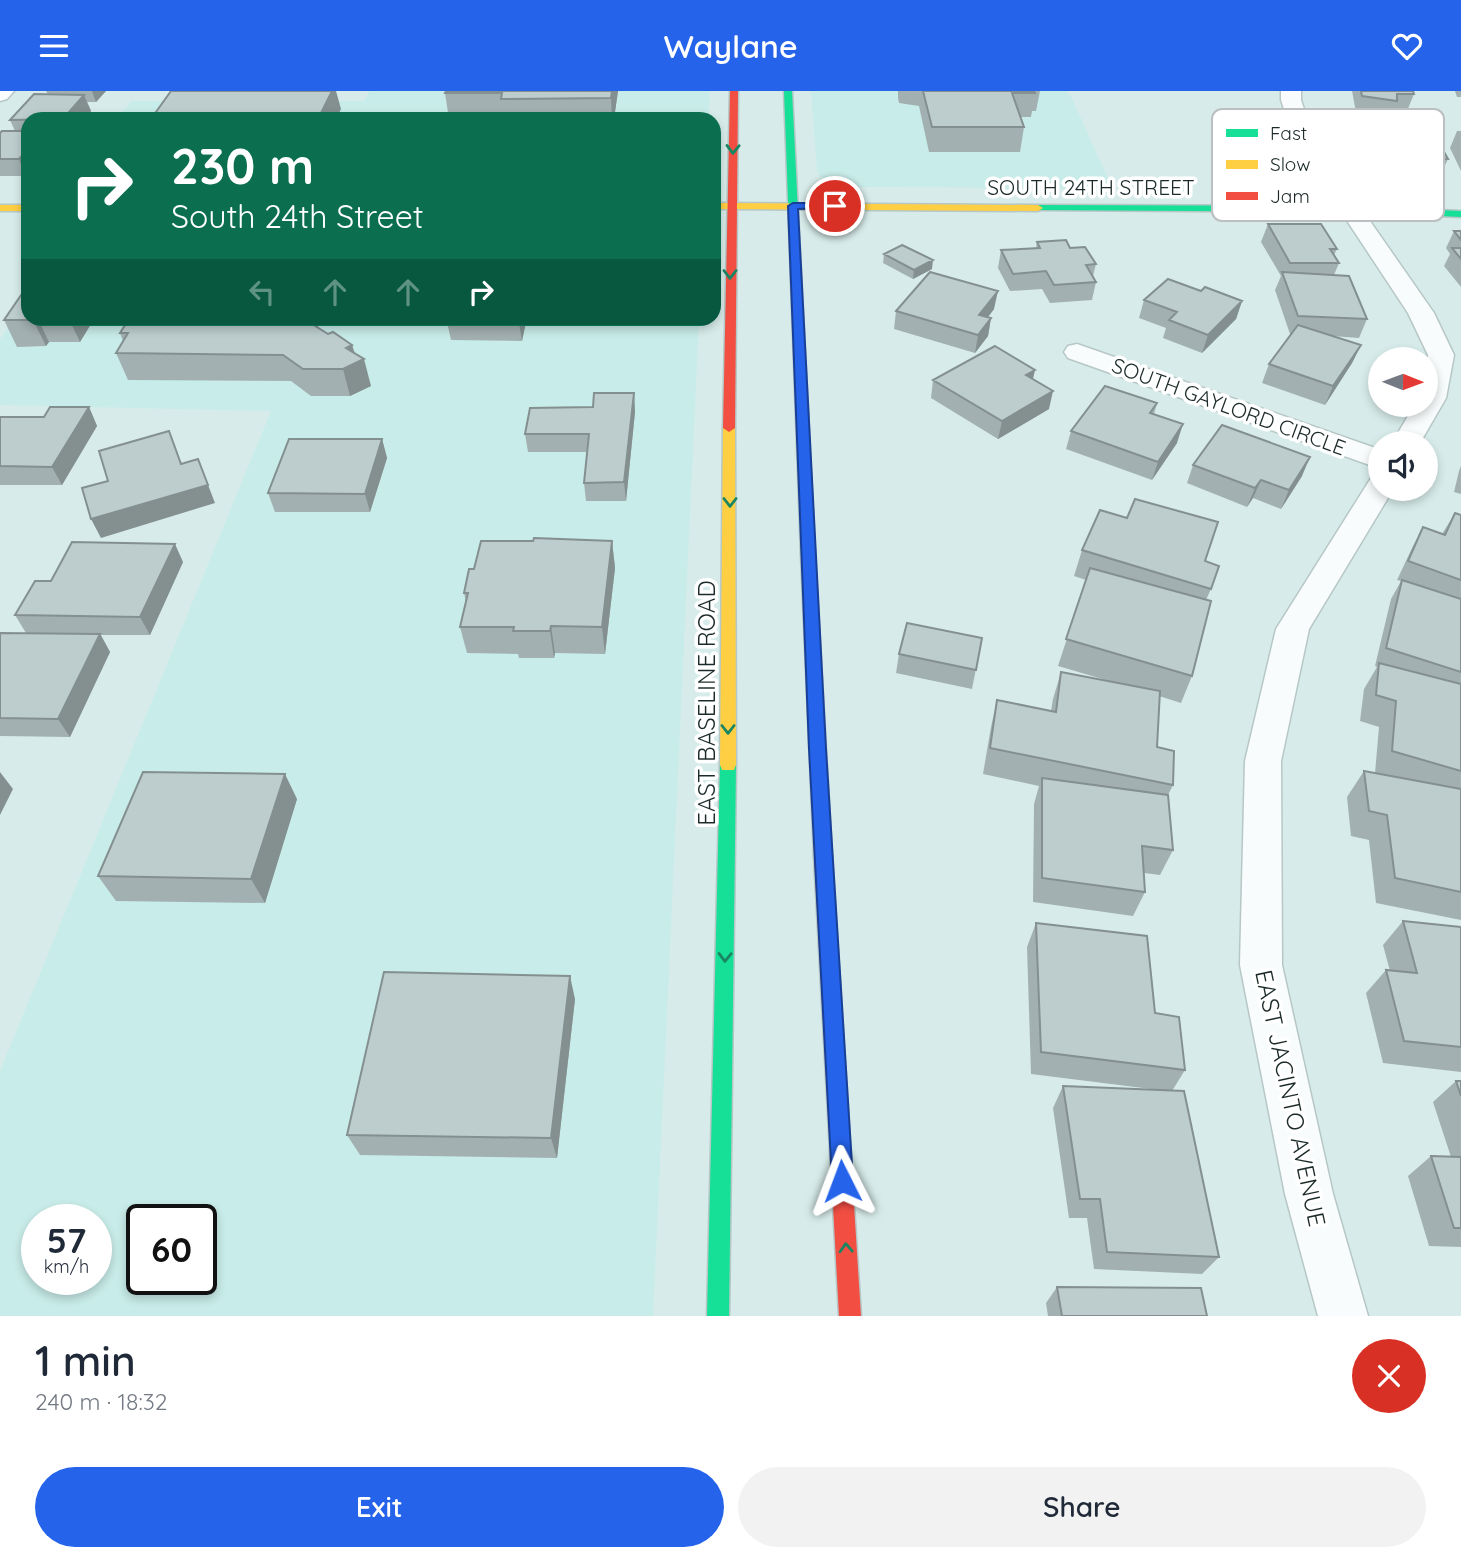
<!DOCTYPE html>
<meta charset="utf-8">
<style>
body{margin:0;font-family:Quicksand,sans-serif;background:#f2f2f3;color:#1f2937;height:100vh;display:flex;flex-direction:column;font-size:26px;white-space:nowrap}
*{box-sizing:border-box;margin:0}
p{font-size:23px;color:#747a83}
.icon{flex:none;width:38px;height:38px;fill:none;stroke:currentColor;stroke-width:2;stroke-linecap:round;stroke-linejoin:round}
.map{position:relative;height:1225px;overflow:hidden}
.drawer{display:flex;flex-direction:column;background:#fff;flex:1}
.drawer>*{flex:none}
.banner{position:absolute;left:21px;top:21px;width:700px;height:214px;border-radius:21px;box-shadow:0 4px 10px #0003;background:#0b6e4f;color:#fff;overflow:hidden}
.needle{width:46px;rotate:91deg}
.fabs{position:absolute;left:1368px;top:256px;display:grid;gap:14px}
.fabs a{display:grid;place-items:center;width:70px;height:70px;border-radius:50%;background:#fff;box-shadow:0 4px 10px #0003;font-size:35px}
.speed{position:absolute;left:21px;top:1113px;display:flex;gap:14px;font-size:35px;font-weight:700;text-align:center}
.speed>*{display:grid;place-content:center;width:91px;height:91px;border-radius:50%;background:#fff;box-shadow:0 4px 10px #0003;line-height:1}
.speed small{font-size:18px;font-weight:400}
.speed .limit{border:4px solid #111;border-radius:10px;background:#fff;color:#111}
.pin{position:absolute;display:grid;place-items:center;width:60px;height:60px;color:#fff;margin:-30px;border:4px solid #fff;border-radius:50%;box-shadow:0 2px 7px #0007}
.me{position:absolute;width:77px;margin:-38px;rotate:357deg;stroke-linejoin:round;filter:drop-shadow(0 0 5px #0008)}
.turn{display:flex;align-items:center;gap:24px;height:147px;padding:0 35px;font-size:32px}
.turn .icon{width:91px;height:91px;stroke-width:2.5}
.turn b{display:block;font-size:49px;line-height:60px}
.lanes{display:flex;align-items:center;height:66px;padding:0 35px;background:#0003;justify-content:center;gap:35px;direction:ltr}
.lanes .off{opacity:.35}
.round{display:grid;place-items:center;flex:none;width:74px;height:74px;border-radius:37px;background:#f2f2f3}
.headline{display:flex;align-items:center;justify-content:space-between;height:119px;padding:0 35px}
h1{font-size:42px;font-weight:600;line-height:52px}
.cta{display:flex;gap:14px;margin-top:auto;padding:14px 35px}
.cta a{flex:1;height:80px;border-radius:42px;background:#2563eb;color:#fff;font-size:28px;font-weight:600;line-height:80px;text-align:center}
.cta a+a{background:#f2f2f3;color:#1f2937}
header{display:flex;justify-content:space-between;align-items:center;height:91px;padding:0 35px;background:#2563eb;color:#fff;font-size:32px;font-weight:600}
.map>svg:first-child{display:block}
</style>
<header><svg class="icon" aria-label="menu" viewBox="0 0 24 24"><path d="M4 6h16M4 12h16M4 18h16"/></svg>Waylane<svg class="icon" aria-label="heart" viewBox="0 0 24 24"><path d="M12 20l-8-8c-3-5 5-10 8-4 3-6 11-1 8 4z"/></svg></header>
<div class="map">
<svg width="1461" height="1225" viewBox="0 0 1461 1225">
<rect width="100%" height="100%" fill="#d7ecea"/>
<!-- built -->
<path fill="#c8ece9" fill-rule="evenodd" d="M369 0H710L708 28H117L132 10H364Z
M811 0H1066L1071 5 1112 97 858 96 830 92 820 85 817 80Z
M28 209V228H699L653 1225H0V980L271 320 0 314V248ZM37 1129H96V1188H37ZM142 1129H201V1188H142Z"/>
<g fill="none" stroke-linecap="round" stroke-linejoin="round">
<!-- street casing -->
<g stroke="#b6c7c6" stroke-width="3">
<path id="street" d="M0 0H14L7 8 0 10Z
M1281 0H1301V9L1315 51 1434 222 1454 264 1446 307 1420 352H1392L1415 313H1426L1428 264 1408 222 1295 51 1281 9Z
M1077 253 1381 359V378L1068 267 1064 261 1068 255Z
M1381 385V397H1394L1309 538 1281 670 1282 874 1333 1103 1368 1225H1318L1285 1103 1240 874 1245 670 1276 538 1371 387Z"/>
</g>
<!-- fast casing -->
<g stroke="#b6c7c6" stroke-width="3">
<path id="fast" d="M784 0H792L815 463 808 468 801 463Z
M1038 114 1350 115 1461 120V126L1350 121 1034 119V115Z
M728 668 734 669 736 674 729 1225H707L720 674 722 669Z"/>
</g>
<!-- slow casing -->
<g stroke="#b6c7c6" stroke-width="3">
<path id="slow" d="M714 112 1038 114 1043 117 1038 120 714 118Z
M0 114H28V120H0Z
M729 333 735 337 736 674 734 679H722L720 674 723 337Z
M808 458 815 463 832 765 829 770 823 772 817 770 814 765 801 463Z"/>
</g>
<!-- jam casing -->
<g stroke="#b6c7c6" stroke-width="3">
<path id="jam" d="M730 0H738L735 337 729 341 723 337Z
M823 758 829 760 832 765 861 1225H839L814 765 817 760Z"/>
</g>
<!-- street -->
<use href="#street" fill="#f9fcfc" fill-rule="evenodd"/>
<!-- fast -->
<use href="#fast" fill="#16e098" fill-rule="evenodd"/>
<!-- slow -->
<use href="#slow" fill="#ffcf43" fill-rule="evenodd"/>
<!-- jam -->
<use href="#jam" fill="#f24e42" fill-rule="evenodd"/>
</g>
<!-- wall -->
<path fill="#a3b0b1" d="M46 0H106L96 11H87L91 20 84 28H28V83L26 85H0V42L15 40 10 29 48 3Z
M618 0 614 28H449L445 2Z
M898 0H1040L1036 20H1032L1031 26H1020L1024 36 1020 61H929L919 15 899 12 898 7Z
M1352 0H1413L1414 3 1407 20 1394 19 1391 27 1356 21Z
M1455 0H1461V6H1457Z
M1388 36 1448 68 1440 85 1368 81 1357 57 1363 40 1386 41Z
M1457 40H1461V80L1450 57Z
M1268 133 1337 158 1334 164 1339 172 1334 184 1367 228 1359 247 1332 245 1361 254 1352 272 1325 314 1262 292 1269 273 1292 243H1290L1275 199 1281 185 1261 151Z
M1454 140H1461V196L1444 175 1450 163 1446 157Z
M1037 151 1070 157 1096 173 1093 185 1096 191 1092 209 1050 212 1042 198 1010 200 998 177 1001 159 1036 157Z
M884 163 932 178 913 188 883 172Z
M1201 200 1242 210 1236 228 1202 262 1163 247 1166 237 1139 227 1144 209Z
M994 218 988 226 991 227 988 245 975 262 894 238 896 220Z
M28 228H94L80 251H49L46 255 17 256 4 229Z
M448 228H532L531 231H526L522 250 451 249 447 231Z
M318 237 328 243 352 254 355 262 371 295 350 305H311L291 290 128 289 116 262 123 250 120 242Z
M1033 288 1049 318 998 348 931 307 933 289Z
M634 302 635 321 626 410H586L584 392 587 361H528L525 343Z
M1157 312 1154 323 1177 352 1152 389 1066 358 1071 340Z
M89 316 97 335 62 394H0V326H44Z
M382 348 387 367 370 421H275L268 402Z
M1193 374 1302 385 1281 418 1253 407 1247 416 1187 392Z
M1461 375V403L1454 401 1459 380Z
M1455 422 1461 424V829L1376 812 1369 749 1351 745 1347 706 1364 680 1375 682 1379 636 1360 630 1364 598 1377 576 1375 575 1391 508 1401 490 1397 489 1413 455 1423 436 1442 443Z
M612 450 615 477 605 563 555 562 554 567H519L518 563 467 562 460 536 466 511 464 502 474 478Z
M1082 459 1205 470 1211 498 1206 509 1192 585 1181 612 1159 605 1157 656 1173 694 1168 704 1173 759 1160 784 1144 782 1145 801 1133 825 1033 811 1034 713 1039 695 983 683 991 636 997 609 1051 620 1053 608 1061 581 1109 590 1058 575 1086 489 1074 485Z
M183 471 150 544H101L110 561 70 646 0 645V542H26L15 524 51 490Z
M982 547 972 598 896 582 899 563Z
M297 708 265 812 116 810 98 785Z
M1403 830 1461 836V981L1383 972 1366 902 1386 879 1390 880 1383 854Z
M1036 832 1155 922 1185 979 1172 1000 1219 1166 1202 1183 1094 1178 1087 1127H1069L1053 1017 1063 995 1159 999 1031 983 1027 856Z
M575 908 557 1067 360 1064 347 1044Z
M1456 990 1461 1005V1156L1429 1155 1408 1085 1431 1065 1451 1066 1433 1011Z
M1057 1196 1207 1225H1048L1046 1212Z"/>
<!-- shaded-wall -->
<path fill="#849090" d="M92 0H106L96 11Z
M332 0H336L341 18 336 28H318Z
M612 0H618L614 28H612L611 7Z
M84 4 91 20 84 28H63Z
M28 58V83L26 85 19 68Z
M933 169 932 178 913 188 914 179Z
M998 200 994 218 976 242 979 224Z
M1242 210 1236 228 1202 262 1208 244Z
M991 227 988 245 975 262 978 244Z
M35 228H38L49 251 46 255 33 229Z
M69 228H94L80 251Z
M315 228H316L323 253 312 233Z
M520 228H526V231L522 250 519 232Z
M352 254 357 272 364 268 371 295 350 305 343 278 346 257Z
M1361 254 1352 272 1325 314 1333 295Z
M1035 279 1031 297 1026 284Z
M1053 300 1049 318 998 348 1002 330Z
M634 302 635 321 626 410 624 391Z
M89 316 97 335 62 394 52 376Z
M1183 333 1177 352 1152 389 1158 371Z
M382 348 387 367 370 421 365 403Z
M1310 366 1302 385 1281 418 1289 399Z
M198 368 215 412 101 447 91 428Z
M1261 389 1253 407 1247 416 1255 397Z
M612 450 615 477 605 563 602 536Z
M175 453 183 471 150 544 140 526Z
M551 535 555 562 554 567 550 540Z
M100 543 110 561 70 646 58 628Z
M0 681 13 698 0 724Z
M285 683 297 708 265 812 251 788Z
M570 885 575 908 557 1067 551 1047Z"/>
<!-- building -->
<path fill="#bdcdce" stroke="#849090" stroke-width="2" d="M171 0H332L318 28H151Z
M446 0H612L611 7 501 8 502 2H445Z
M923 0H1034L1035 2H1012L1024 36H932Z
M1361 0H1413L1414 3H1397V10L1362 5Z
M34 3 84 4 63 28 10 29Z
M1388 36 1431 38 1448 68 1375 64 1363 40 1391 42Z
M2 40H28V58L19 68H0V42Z
M1268 133H1321L1337 158H1330L1339 172H1290Z
M1454 140H1461V149Z
M1066 149 1070 157 1085 156 1096 173 1086 174 1096 191 1054 194 1046 180 1013 183 1001 159 1040 157 1037 151Z
M902 154 933 169 914 179 884 163Z
M1452 157H1461V168Z
M930 181 998 200 979 224 991 227 978 244 896 220Z
M1282 181 1349 185 1367 228 1298 225Z
M1168 188 1201 200 1205 196 1242 210 1208 244 1169 229 1177 221 1144 209Z
M28 194V228H35L33 229H4Z
M129 228H315L312 233 328 243 333 241 352 254 346 257 364 268 343 278H303L283 264 116 262 128 242H120Z
M448 228H520L519 232 447 231Z
M1298 234 1361 254 1333 295 1269 273Z
M995 255 1035 279 1026 284 1053 300 1002 330 933 289Z
M1105 295 1157 312 1150 322 1183 333 1158 371 1071 340Z
M594 302H634L624 391 584 392 589 343H525L530 317 593 316Z
M50 316H89L52 376 0 375V326H44Z
M1222 334 1310 366 1289 399 1261 389 1255 397 1193 374Z
M169 340 181 373 198 368 208 394 91 428 82 397 108 390 99 360Z
M289 348H382L365 403 268 402Z
M1135 408 1218 431 1205 470 1219 475 1211 498 1082 459 1100 419 1127 427Z
M1455 422 1461 424V489L1408 470 1423 436 1445 444Z
M534 447 612 450 602 536 551 535 550 540H513L514 536H460L468 502H464L469 478H474L481 450H533Z
M72 451 175 453 140 526 15 524 35 490H51Z
M1090 477 1211 510 1192 585 1066 548Z
M1402 489 1461 508V581L1386 557Z
M907 532 982 547 976 579 899 563Z
M0 542 100 543 58 628 0 627Z
M1379 572 1461 593V680L1392 660 1396 610 1376 604Z
M1061 581 1160 600 1157 656 1174 660 1173 694 990 657 997 609 1056 621Z
M1364 680 1461 698V801L1395 787 1387 724 1369 720Z
M143 681 285 683 251 788 98 785Z
M1042 687 1168 704 1173 759 1142 755 1145 801 1042 787Z
M1403 830 1461 836V956L1404 950 1386 879 1417 882Z
M1036 832 1147 845 1155 922 1179 926 1185 979 1041 961Z
M384 881 570 885 551 1047 347 1044Z
M1456 990H1461V1005Z
M1063 995 1184 1000 1219 1166 1107 1161 1100 1108H1080Z
M1431 1065 1461 1066V1137H1454Z
M1057 1196 1201 1197 1207 1225H1062Z"/>
<!-- one-way arrows -->
<defs><path id="oneway-chevron" d="M-2-3.5L2.5 0L-2 3.5" fill="none" stroke-width="1.6" stroke-linecap="round" stroke-linejoin="round" transform="scale(1.75)"/></defs>
<g stroke="#198661">
<use href="#oneway-chevron" transform="translate(733 58) rotate(91)"/>
<use href="#oneway-chevron" transform="translate(730 183) rotate(90)"/>
<use href="#oneway-chevron" transform="translate(730 411) rotate(90)"/>
<use href="#oneway-chevron" transform="translate(728 638) rotate(90)"/>
<use href="#oneway-chevron" transform="translate(725 866) rotate(91)"/>
<use href="#oneway-chevron" transform="translate(846 1157) rotate(-93)"/>
</g>
<!-- route -->
<path fill="#2563eb" stroke="#184099" stroke-width="2" d="M835 112 839 113V117L798 118 826 658 853 1090 850 1098 842 1101 835 1098 832 1090 809 658 788 115 793 112Z"/>
<g text-anchor="middle" dominant-baseline="central" stroke-width="7" stroke-linejoin="round" paint-order="stroke">
<!-- far-street labels -->
<g font-size="21" fill="#1c2b2a" stroke="#fff">
<text x="1091" y="96">SOUTH 24TH STREET</text>
<text transform="translate(1229 315) rotate(20)">SOUTH GAYLORD CIRCLE</text>
</g>
<!-- street labels -->
<g font-size="24" fill="#1c2b2a" stroke="#fff">
<text transform="translate(706 612) rotate(-90)">EAST BASELINE ROAD</text>
<text transform="translate(1291 1007) rotate(78)">EAST JACINTO AVENUE</text>
</g>
</g>
<!-- legend -->
<rect x="1212" y="18" width="232" height="112" rx="10" fill="#fff" stroke="#bbbfbf" stroke-width="2"/>
<rect x="1226" y="38" width="32" height="8" fill="#16e098"/>
<rect x="1226" y="69" width="32" height="9" fill="#ffcf43"/>
<rect x="1226" y="101" width="32" height="8" fill="#f24e42"/>
<g font-size="19" fill="#1c2b2a">
<text x="1270" y="49">Fast</text>
<text x="1270" y="80">Slow</text>
<text x="1270" y="112">Jam</text>
</g>
</svg>
<div class="fabs">
<a><svg class="needle" viewBox="-14 -14 28 28"><path d="M0-13l5 13h-10z" fill="#e53935"/><path d="M0 13l5-13h-10z" fill="#747a83"/></svg></a>
<a><svg class="icon" aria-label="sound" viewBox="0 0 24 24"><path d="M4 9h4l5-4v14l-5-4H4zM17 9q2 3 0 6"/></svg></a>
</div>
<div class="speed"><div>57<small>km/h</small></div><div class="limit">60</div></div>
<div class="pin" style="left:835px;top:115px;background:#d93025"><svg class="icon" aria-label="arrive" viewBox="0 0 24 24"><path d="M6 21V4h12l-3 4 3 4H6"/></svg></div>
<svg class="me" style="left:842px;top:1090px" viewBox="-20 -20 40 40"><path d="M0-17L14 15 0 8-14 15z" fill="#2563eb" stroke="#fff" stroke-width="4"/></svg>
<div class="banner">
<div class="turn"><svg class="icon" aria-label="right" viewBox="0 0 24 24"><path d="M7 20v-9h11M14 6l5 5-5 5"/></svg><div><b>230 m</b>South 24th Street</div></div>
<div class="lanes"><svg class="icon off" aria-label="left" viewBox="0 0 24 24"><path d="M17 20v-9H6M10 6l-5 5 5 5"/></svg><svg class="icon off" aria-label="ahead" viewBox="0 0 24 24"><path d="M12 20V5M6 11l6-6 6 6"/></svg><svg class="icon off" aria-label="ahead" viewBox="0 0 24 24"><path d="M12 20V5M6 11l6-6 6 6"/></svg><svg class="icon" aria-label="right" viewBox="0 0 24 24"><path d="M7 20v-9h11M14 6l5 5-5 5"/></svg></div>
</div>
</div>
<section class="drawer">
<div class="headline"><div><h1>1 min</h1><p>240 m · 18:32</p></div><a class="round" style="background:#d93025;color:#fff"><svg class="icon" aria-label="close" viewBox="0 0 24 24"><path d="M6 6l12 12M18 6L6 18"/></svg></a></div>
<div class="cta"><a>Exit</a><a>Share</a></div>
</section>
